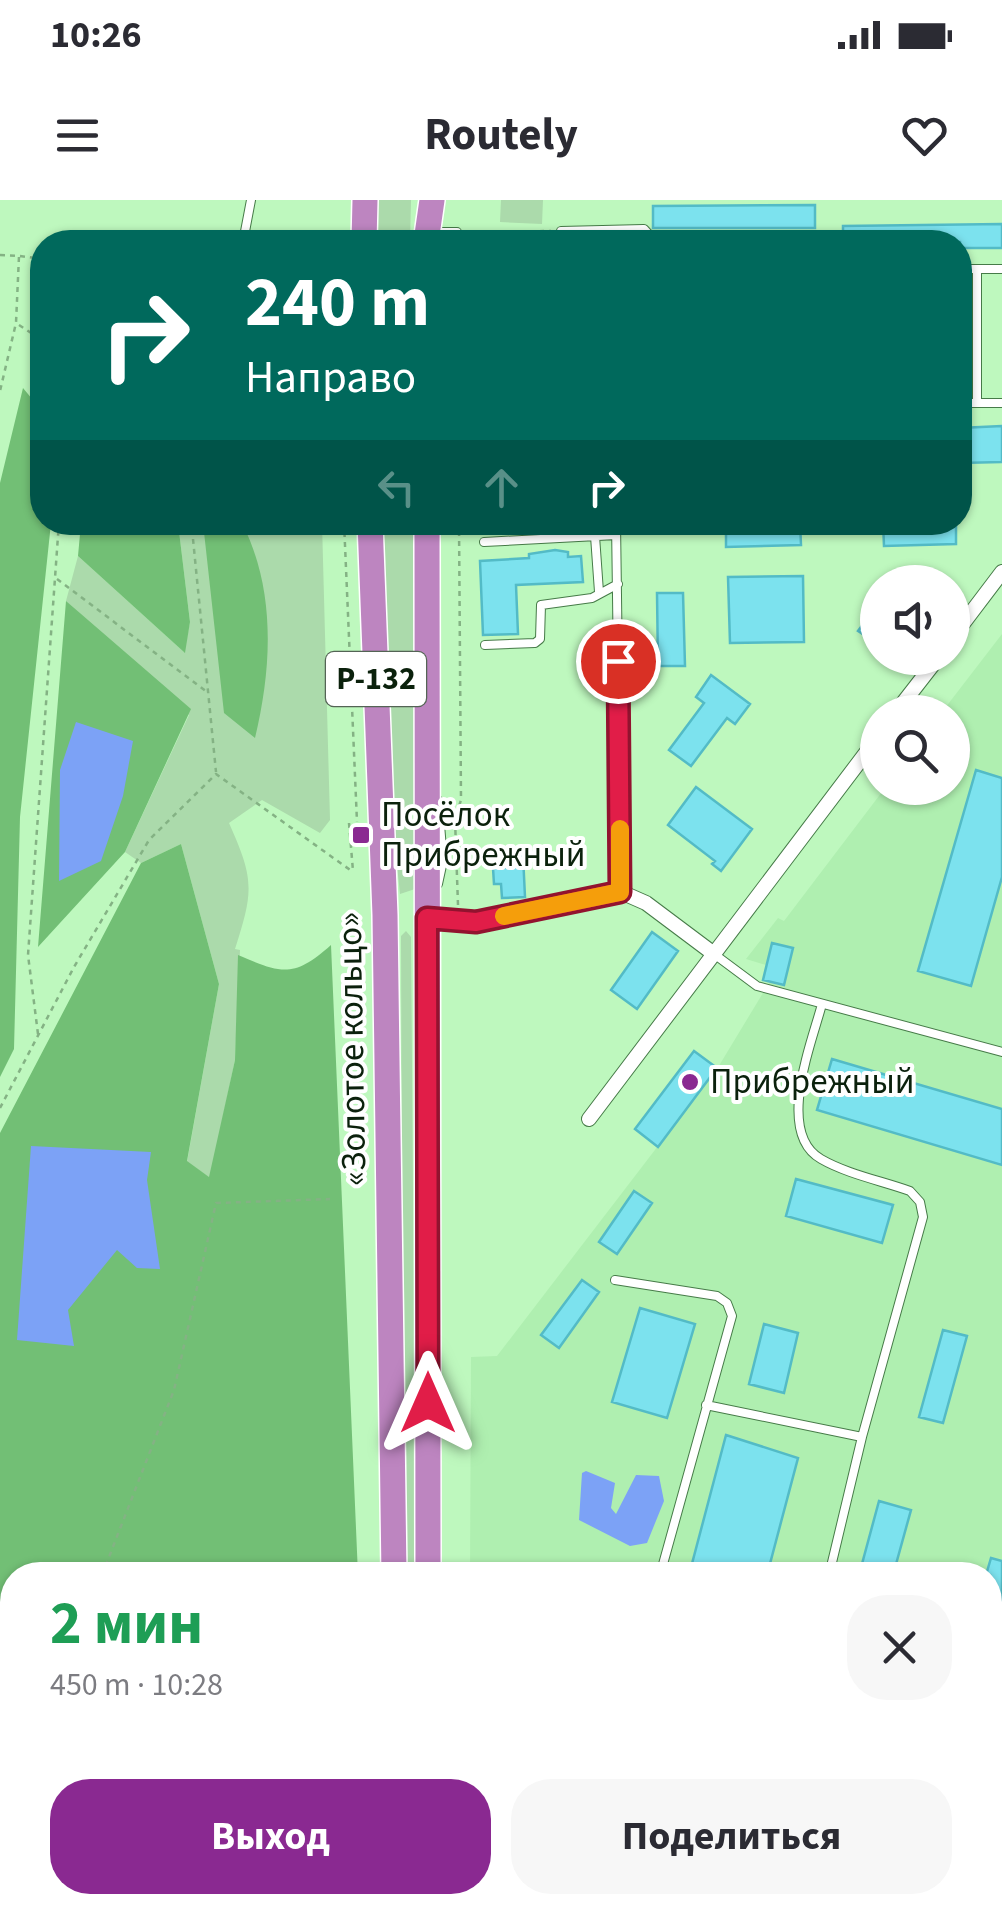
<!DOCTYPE html>
<html lang="ru">
<meta charset="utf-8">
<style>
body{margin:0;font-family:"Source Sans 3",sans-serif;background:#f7f7f7;color:#2b2b33;height:100vh;display:flex;flex-direction:column;font-size:38px;white-space:nowrap}
*{box-sizing:border-box;margin:0}
p{font-size:32px;color:#7c7c81}
.icon{flex:none;width:55px;height:55px;fill:none;stroke:currentColor;stroke-width:2;stroke-linecap:round;stroke-linejoin:round}
.map{position:relative;flex:1;overflow:hidden}
.drawer{position:absolute;left:0px;top:1362px;width:1002px;height:352px;display:flex;flex-direction:column;background:#fff;border-radius:40px 40px 0 0;box-shadow:0 2px 8px #0004}
.drawer>*{flex:none}
.hud{position:absolute;left:30px;top:30px;width:942px;height:305px;border-radius:40px;box-shadow:0 2px 8px #0004;background:#00695c;color:#fff;overflow:hidden}
.controls{position:absolute;left:860px;top:365px;display:grid;gap:20px}
.controls a{display:grid;place-items:center;width:110px;height:110px;border-radius:50%;background:#fff;box-shadow:0 2px 8px #0004;font-size:50px}
.pin{position:absolute;display:grid;place-items:center;width:85px;height:85px;color:#fff;margin:-42px;border:5px solid #fff;border-radius:50%;box-shadow:0 2px 10px #0007}
.me{position:absolute;width:110px;margin:-55px;rotate:0deg;stroke-linejoin:round;filter:drop-shadow(0 0 8px #0008)}
.turn{display:flex;align-items:center;gap:35px;height:210px;padding:0 50px;font-size:45px}
.turn .icon{width:130px;height:130px;stroke-width:2.5}
.turn b{display:block;font-size:70px;line-height:85px}
.lanes{display:flex;align-items:center;height:95px;padding:0 50px;background:#0003;justify-content:center;gap:50px;direction:ltr}
.lanes .off{opacity:.35}
.round{display:grid;place-items:center;flex:none;width:105px;height:105px;border-radius:40px;background:#f7f7f7}
.headline{display:flex;align-items:center;justify-content:space-between;height:170px;padding:0 50px}
h1{font-size:60px;font-weight:700;line-height:75px;color:#1e9e55}
.action{display:flex;gap:20px;margin-top:auto;padding:20px 50px}
.action a{flex:1;height:115px;border-radius:40px;background:#8a2991;color:#fff;font-size:40px;font-weight:700;line-height:115px;text-align:center}
.action a+a{background:#f7f7f7;color:#2b2b33}
.status{display:flex;justify-content:space-between;align-items:center;height:70px;padding:0 50px;background:#fff;direction:ltr}
.status svg{height:28px;fill:currentColor}
header{display:flex;justify-content:space-between;align-items:center;height:130px;padding:0 50px;background:#fff;font-size:45px;font-weight:700}
.map>svg:first-child{display:block}
</style>
<div class="status"><b>10:26</b><svg viewBox="0 0 49 12"><path d="M0 12V9h3v3zM5 12V6h3v6zM10 12V3h3v9zM15 12V0h3v12zM26 1h20v11H26zM47 4h2v5h-2z"/></svg></div>
<header><svg class="icon" aria-label="menu" viewBox="0 0 24 24"><path d="M4 6h16M4 12h16M4 18h16"/></svg>Routely<svg class="icon" aria-label="heart" viewBox="0 0 24 24"><path d="M12 20l-8-8c-3-5 5-10 8-4 3-6 11-1 8 4z"/></svg></header>
<div class="map">
<svg width="1002" height="1713" viewBox="0 0 1002 1713">
<rect width="100%" height="100%" fill="#bef8be"/>
<!-- built -->
<path fill="#afefb0" d="M1002 434V1713H792L755 1703 990 1702V1375H470L471 1157 497 1156 717 869 769 783 763 781 766 765 746 759 778 718 784 721 885 588H952V512H942Z
M0 1676 12 1677V1702H308V1713H0Z
M514 1703H587L626 1713H516Z"/>
<!-- green -->
<path fill="#abdaab" d="M378 0H411L410 42H377Z
M501 0H543L542 24 500 22Z
M178 323H322L330 620 320 633 262 600 229 623C254 679 254 690 235 749L240 750 235 860 210 978 187 962 219 784 181 644 141 663 125 652 189 515 66 401 78 356 184 452 190 422Z
M383 323H415V612L394 614Z
M416 626 418 688 400 694 393 627Z
M406 731 411 737 416 1375H403L401 736Z"/>
<!-- forest -->
<path fill="#72bf75" d="M23 188 42 211V322L51 323 20 617 14 849 0 877V283Z
M81 323H178L190 422 185 453 78 356Z
M203 323H242C276 390 272 467 255 538L224 513Z
M66 401 191 509 125 652 38 747Z
M181 644 219 784 187 961 209 977 235 860 238 755C282 774 294 778 331 745L358 1375H12V1621L0 1619V933L141 663Z"/>
<!-- water -->
<path fill="#7ca2f6" d="M76 522 133 541 123 596 101 661 59 681 60 570Z
M31 946 151 952 147 980 160 1069 137 1068 117 1050 68 1110 74 1146 17 1140Z
M586 1271 615 1283 611 1308 616 1314 636 1275 659 1276 664 1301 647 1343 630 1346 579 1320 582 1273Z"/>
<!-- building -->
<path fill="#7ce2ee" stroke="#53bbc6" stroke-width="2.5" d="M815 5V28H653V6Z
M1002 24V48H960V42H843V26Z
M1002 226V262L960 263V228Z
M726 322H800L801 345 726 347Z
M883 322H956V344L884 346Z
M555 350 568 352V357L581 356 583 382 516 385 518 434 483 435 480 361 529 358V354Z
M803 376 804 442 730 443 728 377Z
M657 393H683L685 466H658Z
M878 404V444L858 431Z
M711 475 750 504 735 524 727 518 691 566 669 550 704 503 696 497Z
M976 570 1002 578V677L971 786 918 771Z
M696 587 752 629 721 671 712 664 715 661 668 625Z
M523 655 525 697 502 698 501 684H494L493 668 508 667 507 656Z
M652 732 678 751 637 809 611 790Z
M772 743 793 748 784 785 763 780Z
M694 851 717 868 658 947 635 929Z
M832 859 1002 909V965L817 910Z
M796 979 893 1005 882 1043 786 1016Z
M634 991 652 1003 617 1054 599 1042Z
M582 1080 599 1092 559 1148 541 1135Z
M640 1108 695 1124 667 1218 612 1202Z
M764 1124 798 1133 784 1193 749 1184Z
M943 1130 967 1136 943 1223 919 1217Z
M726 1235 798 1258 767 1375H689Z
M879 1301 911 1310 893 1375H859Z
M991 1358 1002 1361V1432L993 1462 990 1375H986Z
M990 1630 1002 1633V1678L990 1674Z
M532 1702H587L613 1710 557 1713Z"/>
<g fill="none" stroke-linecap="round" stroke-linejoin="round">
<!-- lane casing -->
<g stroke="#467b48" stroke-width="10">
<path id="lane" d="M432 32H457
M243 42 251 0
M561 42V31L644 29 656 42
M960 69H1002
M960 203H977V69
M977 203H1002
M616 322 621 692
M595 336 599 392
M484 342 616 335
M485 445 535 443 540 439 541 405 592 398 618 384
M438 684 443 661 438 600
M714 754 757 786 1002 852
M822 804C812 842 775 933 821 959 847 974 882 981 910 991L920 1002 923 1017 862 1237
M615 1080 717 1096 727 1103 732 1116 660 1375
M706 1205 862 1237 829 1375
M990 1488 1002 1492
M0 1645 12 1646"/>
</g>
<!-- street casing -->
<g stroke="#467b48" stroke-width="16">
<path id="street" d="M952 438 1002 372
M896 512 938 458
M427 717 476 722 621 692 646 703 714 754
M589 919 878 537
M689 1702 725 1713"/>
</g>
<!-- highway casing -->
<g stroke="#fff" stroke-width="28">
<path id="highway" d="M364 42 365 0
M426 42 432 0
M370 322 385 715 394 1375
M427 322 428 1375
M394 1713V1702
M427 1713V1702"/>
</g>
<!-- path -->
<path stroke="#84b284" stroke-width="2.5" stroke-dasharray="5 5" stroke-linecap="butt" d="M469 32 551 31
M0 55 19 56 16 123 0 191
M20 56 42 59
M19 125 42 140
M344 322 357 622
M193 339 216 572
M57 379 207 492
M349 623 353 671
M458 705 455 619 461 600 459 322
M38 834 28 755 59 322
M0 908 74 767 149 640 216 574 353 672
M102 1375 174 1190 216 1003 330 999
M0 1577 12 1554"/>
<!-- lane -->
<use href="#lane" stroke="#fff" stroke-width="8"/>
<!-- street -->
<use href="#street" stroke="#fff" stroke-width="14"/>
<!-- highway -->
<use href="#highway" stroke="#bd85c0" stroke-width="25"/>
</g>
<g fill="none" stroke-linecap="round" stroke-linejoin="round">
<!-- route casing -->
<g stroke="#92132f" stroke-width="25">
<path id="route" d="M428 1203 427 718 476 722 620 692 618 461"/>
</g>
<!-- route -->
<use href="#route" stroke="#e11d48" stroke-width="18"/>
<!-- slow -->
<path stroke="#f59e0b" stroke-width="18" d="M504 716 620 692V629"/>
</g>
<!-- markers -->
<g fill="#8a2991" stroke="#fff" stroke-width="4">
<rect x="351" y="625" width="20" height="20" rx="5"/>
<circle cx="690" cy="882" r="10"/>
</g>
<g text-anchor="middle" dominant-baseline="central" stroke-width="8" stroke-linejoin="round" paint-order="stroke">
<!-- shield labels -->
<rect fill="#fff" stroke="#546455" stroke-width="2.5" x="326" y="452" width="100" height="54" rx="8"/>
<g font-size="32" font-weight="bold" fill="#0b210c">
<text x="376" y="479">Р-132</text>
</g>
<!-- poi labels -->
<g font-size="35" fill="#0b210c" stroke="#fff" text-anchor="start">
<text x="381" y="615">Посёлок<tspan x="381" dy="40">Прибрежный</tspan></text>
<text x="710" y="882">Прибрежный</text>
</g>
<!-- street labels -->
<g font-size="35" fill="#0b210c" stroke="#fff">
<text transform="translate(352 849) rotate(-91)">«Золотое кольцо»</text>
</g>
</g>
</svg>
<div class="controls">
<a><svg class="icon" aria-label="sound" viewBox="0 0 24 24"><path d="M4 9h4l5-4v14l-5-4H4zM17 9q2 3 0 6"/></svg></a>
<a><svg class="icon" aria-label="search" viewBox="0 0 24 24"><circle cx="10" cy="10" r="6"/><path d="M15 15l6 6"/></svg></a>
</div>
<div class="pin" style="left:618px;top:461px;background:#d93025"><svg class="icon" aria-label="arrive" viewBox="0 0 24 24"><path d="M6 21V4h12l-3 4 3 4H6"/></svg></div>
<svg class="me" style="left:428px;top:1203px" viewBox="-20 -20 40 40"><path d="M0-17L14 15 0 8-14 15z" fill="#e11d48" stroke="#fff" stroke-width="4"/></svg>
<div class="hud">
<div class="turn"><svg class="icon" aria-label="right" viewBox="0 0 24 24"><path d="M7 20v-9h11M14 6l5 5-5 5"/></svg><div><b>240 m</b>Направо</div></div>
<div class="lanes"><svg class="icon off" aria-label="left" viewBox="0 0 24 24"><path d="M17 20v-9H6M10 6l-5 5 5 5"/></svg><svg class="icon off" aria-label="ahead" viewBox="0 0 24 24"><path d="M12 20V5M6 11l6-6 6 6"/></svg><svg class="icon" aria-label="right" viewBox="0 0 24 24"><path d="M7 20v-9h11M14 6l5 5-5 5"/></svg></div>
</div>
<section class="drawer">
<div class="headline"><div><h1>2 мин</h1><p>450 m · 10:28</p></div><a class="round"><svg class="icon" aria-label="close" viewBox="0 0 24 24"><path d="M6 6l12 12M18 6L6 18"/></svg></a></div>
<div class="action"><a>Выход</a><a>Поделиться</a></div>
</section>
</div>
